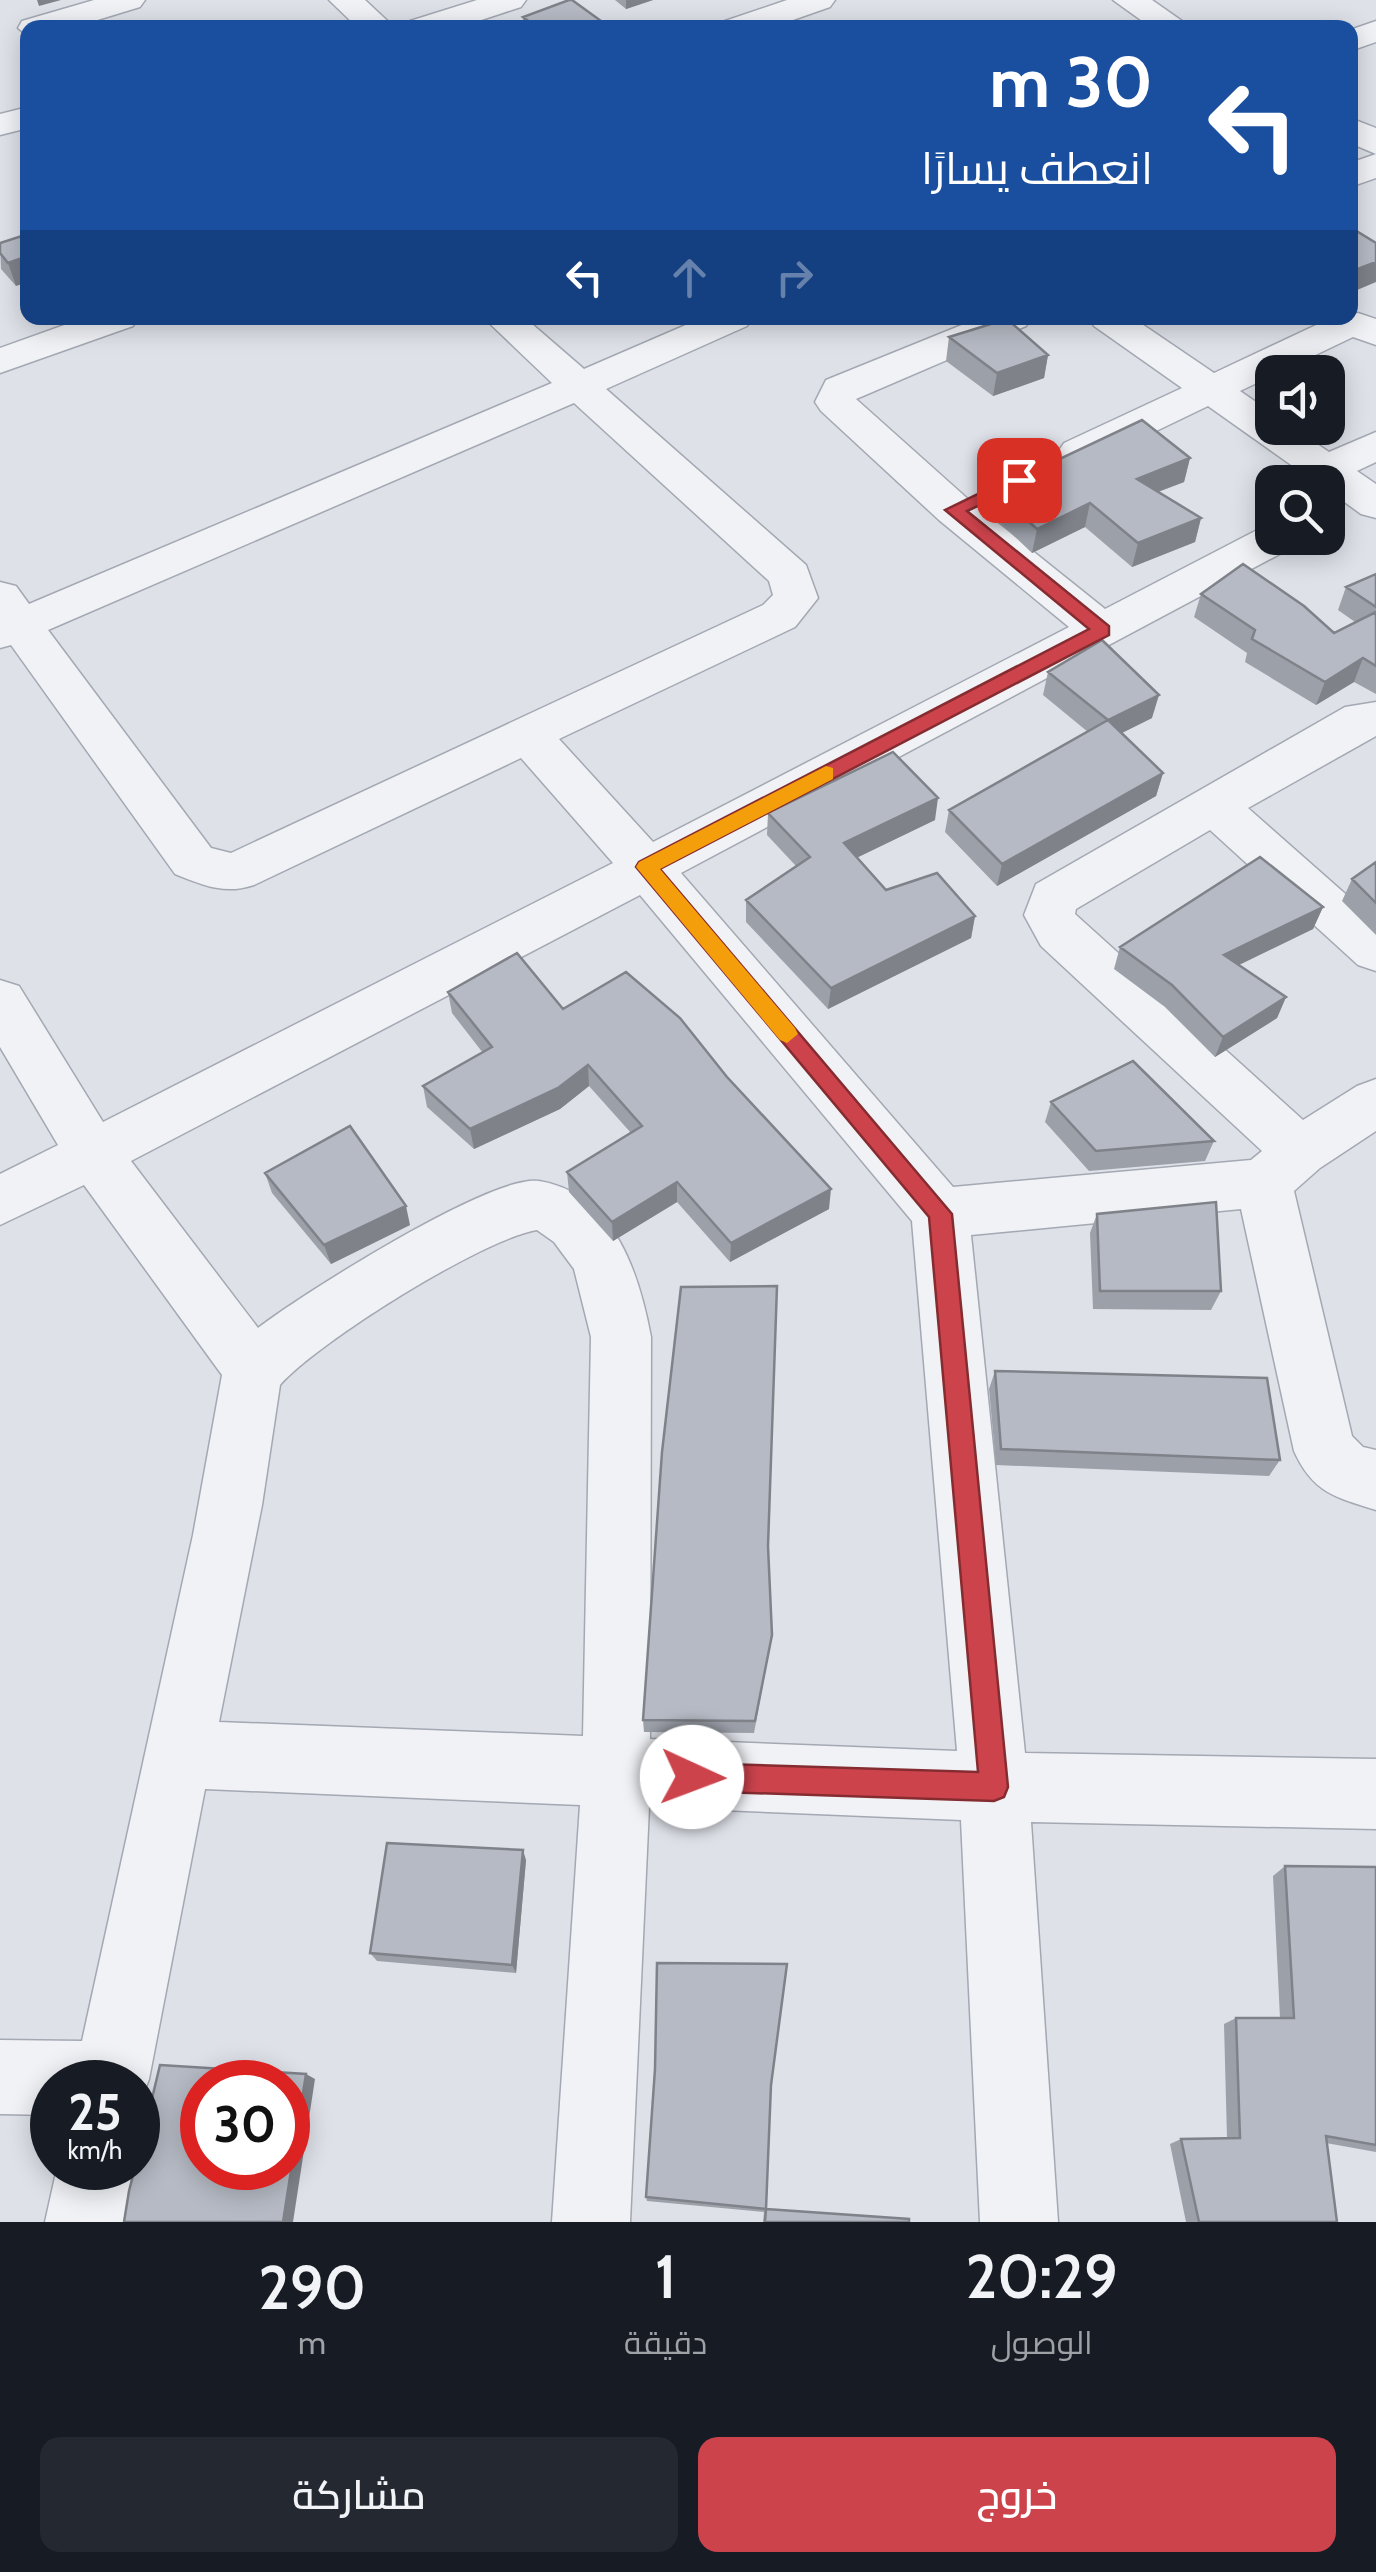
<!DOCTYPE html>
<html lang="ar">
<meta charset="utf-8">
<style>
body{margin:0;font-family:Cabin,Cairo,sans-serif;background:#242831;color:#f1f3f6;direction:rtl;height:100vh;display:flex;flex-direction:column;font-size:38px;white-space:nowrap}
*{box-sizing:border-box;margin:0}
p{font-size:32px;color:#9ea1a6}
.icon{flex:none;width:55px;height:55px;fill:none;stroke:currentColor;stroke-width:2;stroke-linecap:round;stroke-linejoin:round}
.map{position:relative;height:2222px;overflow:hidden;direction:ltr}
.side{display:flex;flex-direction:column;background:#171b24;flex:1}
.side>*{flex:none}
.top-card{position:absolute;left:20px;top:20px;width:1338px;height:305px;border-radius:20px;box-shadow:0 5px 25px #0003;direction:rtl;background:#1a4fa0;color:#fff;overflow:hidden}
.tools{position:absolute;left:1255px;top:355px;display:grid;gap:20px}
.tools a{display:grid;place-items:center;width:90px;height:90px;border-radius:20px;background:#171b24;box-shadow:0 5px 25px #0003;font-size:50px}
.speed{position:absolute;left:30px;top:2060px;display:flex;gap:20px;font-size:50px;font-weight:700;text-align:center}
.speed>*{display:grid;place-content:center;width:130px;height:130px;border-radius:50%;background:#171b24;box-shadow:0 5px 25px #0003;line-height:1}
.speed small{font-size:25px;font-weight:400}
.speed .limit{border:15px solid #d22;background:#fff;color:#111}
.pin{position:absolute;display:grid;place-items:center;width:85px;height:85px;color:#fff;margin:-42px;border-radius:20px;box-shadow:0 5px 15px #0006}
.me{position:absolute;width:110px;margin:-55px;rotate:92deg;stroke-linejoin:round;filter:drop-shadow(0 0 8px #0008)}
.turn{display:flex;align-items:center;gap:35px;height:210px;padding:0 40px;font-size:45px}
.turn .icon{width:130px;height:130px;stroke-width:2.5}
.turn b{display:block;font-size:70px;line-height:85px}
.lanes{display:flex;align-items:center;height:95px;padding:0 40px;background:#0003;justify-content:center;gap:50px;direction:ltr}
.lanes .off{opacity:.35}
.eta{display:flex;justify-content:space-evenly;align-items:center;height:170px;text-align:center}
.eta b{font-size:60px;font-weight:600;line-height:70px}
.primary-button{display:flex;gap:20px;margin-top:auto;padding:20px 40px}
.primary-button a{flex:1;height:115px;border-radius:20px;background:#cc434c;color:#fff;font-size:40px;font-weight:600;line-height:115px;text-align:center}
.primary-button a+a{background:#242831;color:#f1f3f6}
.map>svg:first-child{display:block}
</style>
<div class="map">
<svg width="1376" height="2222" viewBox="0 0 1376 2222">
<rect width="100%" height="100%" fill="#dee1e8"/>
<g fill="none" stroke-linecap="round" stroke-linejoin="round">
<!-- minor casing -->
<g stroke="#a3a8b2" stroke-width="3">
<path id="minor" d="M94 0H145L140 7 71 28H28V36L18 28 22 21Z
M329 0H365L395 28H358Z
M477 0H526L521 7 457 28H406L410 21Z
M787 0H835L830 7 770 28H721L725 21Z
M1376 21V42L1350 51V30Z
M28 107V128L0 135V114Z
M1376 154V178L1350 187V163Z
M1358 313 1376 319V345L1353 337 1240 391 1272 413V428H1293L1329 452 1376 432V462L1357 471 1376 484V518L1361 514 1328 490V482L1311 479 1208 406 1094 461 1079 465 1064 461 1058 452 1064 443 1182 388 1094 326 1089 318H1133L1214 373 1331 318Z
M84 318H138L133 326 0 373V348Z
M484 318H525L584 369 702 318H752L747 326 606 389 806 565 818 598 795 627 559 739 653 842 1069 627 939 520 821 411 815 402 826 380 979 318H1031L1026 326 856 399 969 500 1105 609 1261 528 1272 525V538H1298L1291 548 681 873 953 1187 1251 1160 1262 1151 1041 946 1024 915 1036 884 1345 707 1376 702V736L1248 808 1376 921V971L1358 965 1210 830 1076 909 1075 914 1303 1120 1357 1086 1376 1079V1131L1320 1168 1294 1191 1352 1436 1363 1447 1376 1450V1510C1335 1497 1313 1493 1294 1451L1241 1209 971 1235 1025 1753 1376 1759V1829L1031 1822 1058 2222H980L961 1820 649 1807 630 2222H552L580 1805 205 1789 149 2079 138 2108V2082H52V2115L0 2114V2040L82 2041 193 1535 222 1375 84 1185 0 1225V1174L58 1145 0 1047V980L19 986 103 1122 613 863 521 758 254 885C224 895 203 885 175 874L11 645 0 648V582L16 586 29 604 552 383ZM574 403 769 581 773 595 763 605 231 853 211 848 48 630ZM640 895 912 1221 957 1751 650 1739 651 1337C639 1273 614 1193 539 1181 491 1174 301 1295 258 1328L131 1161ZM537 1230 554 1242 574 1269 591 1337 583 1736 219 1722 262 1505 280 1385C318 1342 482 1239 537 1230Z
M57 2168H133L123 2222H45Z"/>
</g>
<!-- tertiary casing -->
<g stroke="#a3a8b2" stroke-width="3">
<path id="tertiary" d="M1113 0H1152L1192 28H1152Z
M1350 118 1376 128V154L1350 143Z"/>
</g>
<!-- minor -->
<use href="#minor" fill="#f1f2f6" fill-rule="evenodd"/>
<!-- tertiary -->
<use href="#tertiary" fill="#f1f2f6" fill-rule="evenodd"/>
</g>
<!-- wall -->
<path fill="#9ca0a9" d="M615 0H653L626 9Z
M523 17 608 26V28H523Z
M28 234 16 286 1 269 0 243Z
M949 337 1048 355 1044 378 993 396 946 361Z
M1190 458 1184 482 1158 492 1201 518 1195 542 1132 567 1085 527 1032 553 990 513 994 490Z
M1376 574V694L1354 682 1316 705 1245 662 1247 653 1194 617 1201 594 1334 633 1355 622 1338 610 1346 587Z
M1048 672 1152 718 1121 733 1163 773 1156 796 997 886 945 832 949 810 1088 732 1043 695Z
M768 813 935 820 857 857 886 890 975 916 971 938 828 1009 746 922V900L796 866 767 835Z
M1376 862V935L1342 901 1352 879Z
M1323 907 1313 929 1239 965 1286 997 1277 1018 1215 1057 1165 1007 1114 969 1120 947Z
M448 992 563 1009 829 1209 730 1262 677 1202 613 1241 569 1192 567 1172 631 1133 589 1086 560 1109 474 1149 427 1107 423 1086 483 1053 452 1013Z
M1051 1102 1214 1141 1205 1161 1089 1171 1045 1122Z
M265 1173 410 1225 331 1264 272 1193Z
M1097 1214 1221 1291 1211 1310 1093 1309 1090 1233Z
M995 1371 1280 1460 1269 1476 996 1465 989 1389Z
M768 1546 772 1635 754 1733 644 1732 643 1720Z
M526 1860 516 1973 377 1961 370 1953Z
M1285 1866 1376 1867V2152L1326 2143 1337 2222H1186L1170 2144 1181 2139 1227 2138 1224 2024 1236 2018H1280L1273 1876Z
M771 2085 766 2209 909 2222H763L764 2212 647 2201 646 2197Z"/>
<!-- shaded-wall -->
<path fill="#7f8289" d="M37 0H61L39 6Z
M626 0H653L626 9Z
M28 256V282L16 286 8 263Z
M1376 262V282L1350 293V272Z
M1048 355 1044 378 993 396 997 373Z
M1190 458 1184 482 1131 502 1137 479Z
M1090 503 1085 527 1032 553 1037 529Z
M1201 518 1195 542 1132 567 1138 543Z
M1363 658 1354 682 1316 705 1325 682Z
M1159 695 1152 718 1102 743 1108 720Z
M1163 773 1156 796 997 886 1002 864Z
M938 798 935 820 842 865 844 843Z
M1323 907 1313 929 1216 976 1224 955Z
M975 916 971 938 828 1009 831 988Z
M1286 997 1277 1018 1215 1057 1223 1037Z
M588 1065 589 1086 560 1109 474 1149 470 1129Z
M677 1182V1202L613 1241 612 1222Z
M831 1189 829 1209 730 1262 731 1243Z
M406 1206 410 1225 331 1264 324 1245Z
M523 1850 526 1860 516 1973 512 1965Z
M306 2074 315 2079 293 2222H283Z"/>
<!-- building -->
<path fill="#b5bac4" stroke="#7f8289" stroke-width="2.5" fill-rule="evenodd" d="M569 0H572L608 26 538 28 523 17Z
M1350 227 1376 243V262L1350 272Z
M28 234V256L8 263 0 253V243Z
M1007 319 1048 355 997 373 949 337Z
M1142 420 1190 458 1137 479 1201 518 1138 543 1090 503 1037 529 994 490Z
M1243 564 1304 606 1334 633 1376 612V666L1363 658 1325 682 1252 639 1255 630 1201 594Z
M1376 574V607L1346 587Z
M1102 640 1159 695 1108 720 1048 672Z
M1108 720 1163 773 1002 864 949 810Z
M893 752 938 798 844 843 886 890 937 873 975 916 831 988 746 900 810 857 768 813Z
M1260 857 1323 907 1224 955 1286 997 1223 1037 1172 985 1120 947Z
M1376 862V903L1352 879Z
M517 953 563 1009 626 972 680 1018 727 1077 831 1189 731 1243 677 1182 612 1222 567 1172 642 1126 588 1065 558 1088 470 1129 423 1086 492 1047 448 992Z
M1133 1061 1214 1141 1096 1151 1051 1102Z
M350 1126 406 1206 324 1245 265 1173Z
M1216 1202 1221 1291H1100L1097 1214Z
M777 1286 768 1546 772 1635 755 1721 643 1720 662 1452 681 1287Z
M995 1371 1267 1378 1280 1460 1001 1449Z
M387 1843 523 1850 512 1965 370 1953Z
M1285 1866 1376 1867V2145L1326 2136 1337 2222H1199L1181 2139 1240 2138 1236 2018H1294Z
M657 1963 787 1964 771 2085 766 2209 646 2197 655 2069Z
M160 2065 306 2074 283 2222H124L129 2191 135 2168H138V2157ZM202 2082H288V2168H202Z
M766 2209 909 2219V2222H765Z"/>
<!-- route -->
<path fill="#cc434c" stroke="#852c31" stroke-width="2.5" d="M1019 474 1025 476V484L967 511 1109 626V635L660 869 952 1214 1008 1787 1004 1797 994 1801 692 1791 681 1787 677 1777 681 1767 692 1763 978 1772 929 1217 636 867 639 862 1089 629 945 510Z"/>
<!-- slow -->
<path fill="#f59e0b" d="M826 766 833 768V779L660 869 795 1028 798 1034 787 1043 780 1040 636 867 639 862Z"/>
</svg>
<div class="tools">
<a><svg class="icon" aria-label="sound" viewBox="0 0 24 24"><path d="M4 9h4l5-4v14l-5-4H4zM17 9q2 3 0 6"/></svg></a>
<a><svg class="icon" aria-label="search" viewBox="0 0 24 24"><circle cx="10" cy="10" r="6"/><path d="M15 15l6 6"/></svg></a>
</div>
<div class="speed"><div>25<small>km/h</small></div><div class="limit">30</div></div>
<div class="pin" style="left:1019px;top:480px;background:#d93025"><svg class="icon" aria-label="arrive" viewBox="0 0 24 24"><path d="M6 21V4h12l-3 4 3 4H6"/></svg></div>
<svg class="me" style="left:692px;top:1777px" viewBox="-20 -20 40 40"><circle r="19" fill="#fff"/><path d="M0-13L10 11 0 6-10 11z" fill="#cc434c"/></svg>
<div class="top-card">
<div class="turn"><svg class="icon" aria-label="left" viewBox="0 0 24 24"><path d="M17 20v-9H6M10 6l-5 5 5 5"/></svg><div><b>30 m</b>انعطف يسارًا</div></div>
<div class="lanes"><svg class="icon" aria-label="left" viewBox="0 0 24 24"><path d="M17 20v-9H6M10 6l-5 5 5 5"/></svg><svg class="icon off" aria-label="ahead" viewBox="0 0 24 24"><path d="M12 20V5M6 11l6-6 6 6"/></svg><svg class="icon off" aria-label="right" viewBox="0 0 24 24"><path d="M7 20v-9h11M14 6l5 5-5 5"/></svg></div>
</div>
</div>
<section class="side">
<div class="eta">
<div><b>20:29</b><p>الوصول</p></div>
<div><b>1</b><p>دقيقة</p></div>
<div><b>290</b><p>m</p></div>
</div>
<div class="primary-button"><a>خروج</a><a>مشاركة</a></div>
</section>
